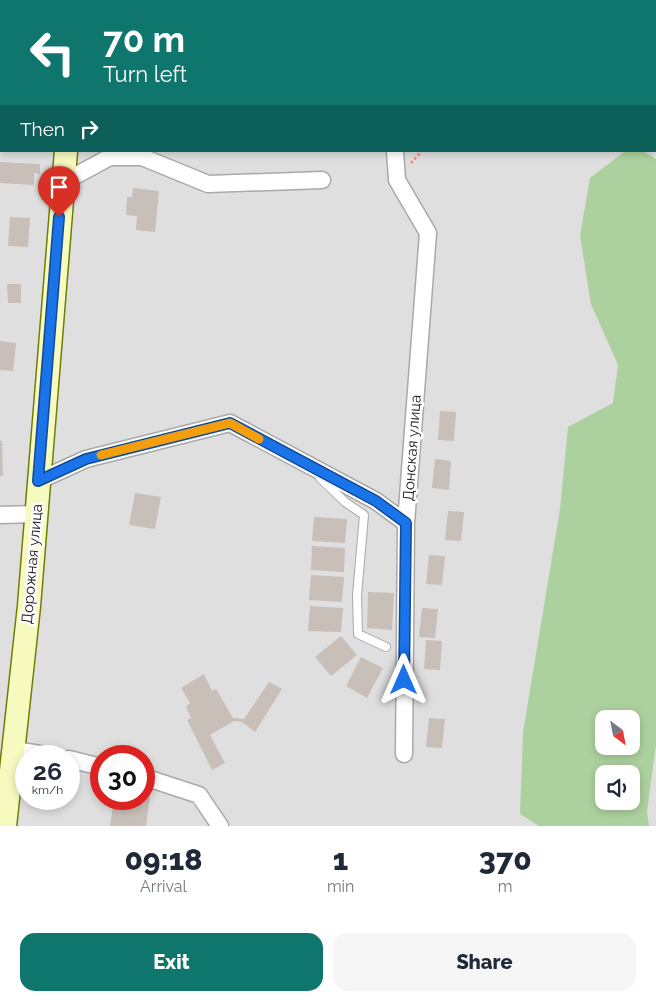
<!DOCTYPE html>
<meta charset="utf-8">
<style>
body{margin:0;font-family:Raleway,sans-serif;background:#f6f6f7;color:#1f2937;height:100vh;display:flex;flex-direction:column;font-size:19px;white-space:nowrap}
*{box-sizing:border-box;margin:0}
p{font-size:16px;color:#747a83}
.icon{flex:none;width:28px;height:28px;fill:none;stroke:currentColor;stroke-width:2;stroke-linecap:round;stroke-linejoin:round}
.map{position:relative;height:826px;overflow:hidden}
.side{display:flex;flex-direction:column;background:#fff;flex:1}
.side>*{flex:none}
.guide{position:absolute;left:0px;top:0px;width:656px;height:152px;box-shadow:0 2px 8px #0003;background:#0f766e;color:#fff;overflow:hidden}
.needle{width:32px;rotate:148deg}
.fabs{position:absolute;left:595px;top:710px;display:grid;gap:10px}
.fabs a{display:grid;place-items:center;width:45px;height:45px;border-radius:10px;background:#fff;box-shadow:0 2px 8px #0003;font-size:25px}
.speed{position:absolute;left:15px;top:745px;display:flex;gap:10px;font-size:25px;font-weight:700;text-align:center}
.speed>*{display:grid;place-content:center;width:65px;height:65px;border-radius:50%;background:#fff;box-shadow:0 2px 8px #0003;line-height:1}
.speed small{font-size:12px;font-weight:400}
.speed .limit{border:8px solid #d22;background:#fff;color:#111}
.pin{position:absolute;display:grid;place-items:center;width:42px;height:42px;color:#fff;margin:-51px -21px;border-radius:50% 50% 50% 0;rotate:-45deg;box-shadow:0 0 5px #0007}
.pin .icon{rotate:45deg}
.me{position:absolute;width:55px;margin:-28px;rotate:0deg;stroke-linejoin:round;filter:drop-shadow(0 0 4px #0008)}
.turn{display:flex;align-items:center;gap:18px;height:105px;padding:0 20px;font-size:22px}
.turn .icon{width:65px;height:65px;stroke-width:2.5}
.turn b{display:block;font-size:35px;line-height:42px}
.then{display:flex;align-items:center;height:48px;padding:0 20px;background:#0003;gap:10px;font-size:19px}
.eta{display:flex;justify-content:space-evenly;align-items:center;height:85px;text-align:center}
.eta b{font-size:30px;font-weight:800;line-height:35px}
.primary-button{display:flex;gap:10px;margin-top:auto;padding:10px 20px}
.primary-button a{flex:1;height:58px;border-radius:15px;background:#0f766e;color:#fff;font-size:20px;font-weight:800;line-height:58px;text-align:center}
.primary-button a+a{background:#f6f6f7;color:#1f2937}
.map>svg:first-child{display:block}
</style>
<div class="map">
<svg width="656" height="826" viewBox="0 0 656 826">
<rect width="100%" height="100%" fill="#f2efe9"/>
<!-- residential -->
<path fill="#e0dfdf" fill-rule="evenodd" d="M0 0H656V826H0ZM1 1H655V151H1ZM604 719H631V746H604ZM26 756H69V799H26ZM101 756H144V799H101ZM604 774H631V801H604Z"/>
<!-- forest -->
<path fill="#add19e" fill-rule="evenodd" d="M572 0H656V92L655 1Z
M625 151H643L656 159V745L647 811 649 826H539L520 814 523 732 560 509 568 427 613 403 618 365 591 304 580 236 590 178ZM604 719H631V746H604ZM604 774H631V801H604Z"/>
<!-- building -->
<path fill="#c7bfb8" d="M0 162 40 164V174L34 173V185L0 183Z
M133 188 159 191 155 232 136 230 137 216 126 215 127 197H132Z
M10 217 30 218 28 247 8 246Z
M7 284H21V303H8Z
M0 341 16 343 13 371 0 370Z
M440 411 456 412 454 441 438 440Z
M0 441H2L3 476H0Z
M435 459 451 461 449 490 432 488Z
M135 493 161 497 155 529 129 525Z
M448 511 464 512 461 541 445 540Z
M314 517 347 519 345 543 312 541Z
M312 546 345 548 344 572 311 570Z
M429 555 445 556 442 585 426 584Z
M311 575 344 577 342 602 309 600Z
M368 592 394 593 392 630 367 628Z
M310 606 343 608 341 632 308 631Z
M422 608 438 609 435 638 419 637Z
M341 636 357 655 331 676 315 657Z
M426 640 442 641 440 670 424 669Z
M361 657 383 668 367 698 346 686Z
M204 674 212 691 216 689 233 718 244 719 269 682 282 689 255 732 242 722 234 721 210 735 225 763 212 770 187 720 191 718 186 707 190 703 181 688Z
M429 718 445 719 442 748 426 747Z
M144 796 150 797 146 826H110L114 799H144Z"/>
<g fill="none" stroke-linecap="round" stroke-linejoin="round">
<!-- lane casing -->
<g stroke="#a9a9a9" stroke-width="10">
<path id="lane" d="M320 478 345 502 364 515 357 595 358 634 386 647"/>
</g>
<!-- street casing -->
<g stroke="#a9a9a9" stroke-width="19">
<path id="street" d="M432 1 433 0
M395 151 397 180 428 233 406 523 404 754
M62 179 73 177 110 157H142L208 184 322 180
M38 481 86 459 230 423 376 501 406 523
M0 515 36 514
M15 750 52 756
M69 759 101 767
M144 777 199 795 220 826"/>
</g>
<!-- secondary casing -->
<g stroke="#707d05" stroke-width="25">
<path id="secondary" d="M78 1V0
M5 826 29 606 66 151"/>
</g>
<!-- path -->
<path stroke="#fa8072" stroke-width="2.5" stroke-dasharray="2.5 2.5" stroke-linecap="butt" d="M451 0V1
M655 121H656
M411 163 422 151"/>
<!-- lane -->
<use href="#lane" stroke="#fff" stroke-width="8"/>
<!-- street -->
<use href="#street" stroke="#fff" stroke-width="16"/>
<!-- secondary -->
<use href="#secondary" stroke="#f7fabf" stroke-width="22"/>
</g>
<g fill="none" stroke-linecap="round" stroke-linejoin="round">
<!-- route casing -->
<g stroke="#114b97" stroke-width="12">
<path id="route" d="M59 217 38 481 86 459 230 423 376 501 406 523 404 680"/>
</g>
<!-- route -->
<use href="#route" stroke="#1a73e8" stroke-width="9"/>
<!-- slow -->
<path stroke="#f59e0b" stroke-width="9" d="M101 455 230 423 259 439"/>
</g>
<g text-anchor="middle" dominant-baseline="central" stroke-width="5" stroke-linejoin="round" paint-order="stroke">
<!-- street labels -->
<g font-size="15" fill="#222" stroke="#fff">
<text transform="translate(412 448) rotate(-86)">Донская улица</text>
<text transform="translate(32 564) rotate(-85)">Дорожная улица</text>
</g>
</g>
</svg>
<div class="fabs">
<a><svg class="needle" viewBox="-14 -14 28 28"><path d="M0-13l5 13h-10z" fill="#e53935"/><path d="M0 13l5-13h-10z" fill="#747a83"/></svg></a>
<a><svg class="icon" aria-label="sound" viewBox="0 0 24 24"><path d="M4 9h4l5-4v14l-5-4H4zM17 9q2 3 0 6"/></svg></a>
</div>
<div class="speed"><div>26<small>km/h</small></div><div class="limit">30</div></div>
<div class="pin" style="left:59px;top:217px;background:#d93025"><svg class="icon" aria-label="arrive" viewBox="0 0 24 24"><path d="M6 21V4h12l-3 4 3 4H6"/></svg></div>
<svg class="me" style="left:404px;top:680px" viewBox="-20 -20 40 40"><path d="M0-17L14 15 0 8-14 15z" fill="#1a73e8" stroke="#fff" stroke-width="4"/></svg>
<div class="guide">
<div class="turn"><svg class="icon" aria-label="left" viewBox="0 0 24 24"><path d="M17 20v-9H6M10 6l-5 5 5 5"/></svg><div><b>70 m</b>Turn left</div></div>
<div class="then">Then<svg class="icon" aria-label="right" viewBox="0 0 24 24"><path d="M7 20v-9h11M14 6l5 5-5 5"/></svg></div>
</div>
</div>
<section class="side">
<div class="eta">
<div><b>09:18</b><p>Arrival</p></div>
<div><b>1</b><p>min</p></div>
<div><b>370</b><p>m</p></div>
</div>
<div class="primary-button"><a>Exit</a><a>Share</a></div>
</section>
